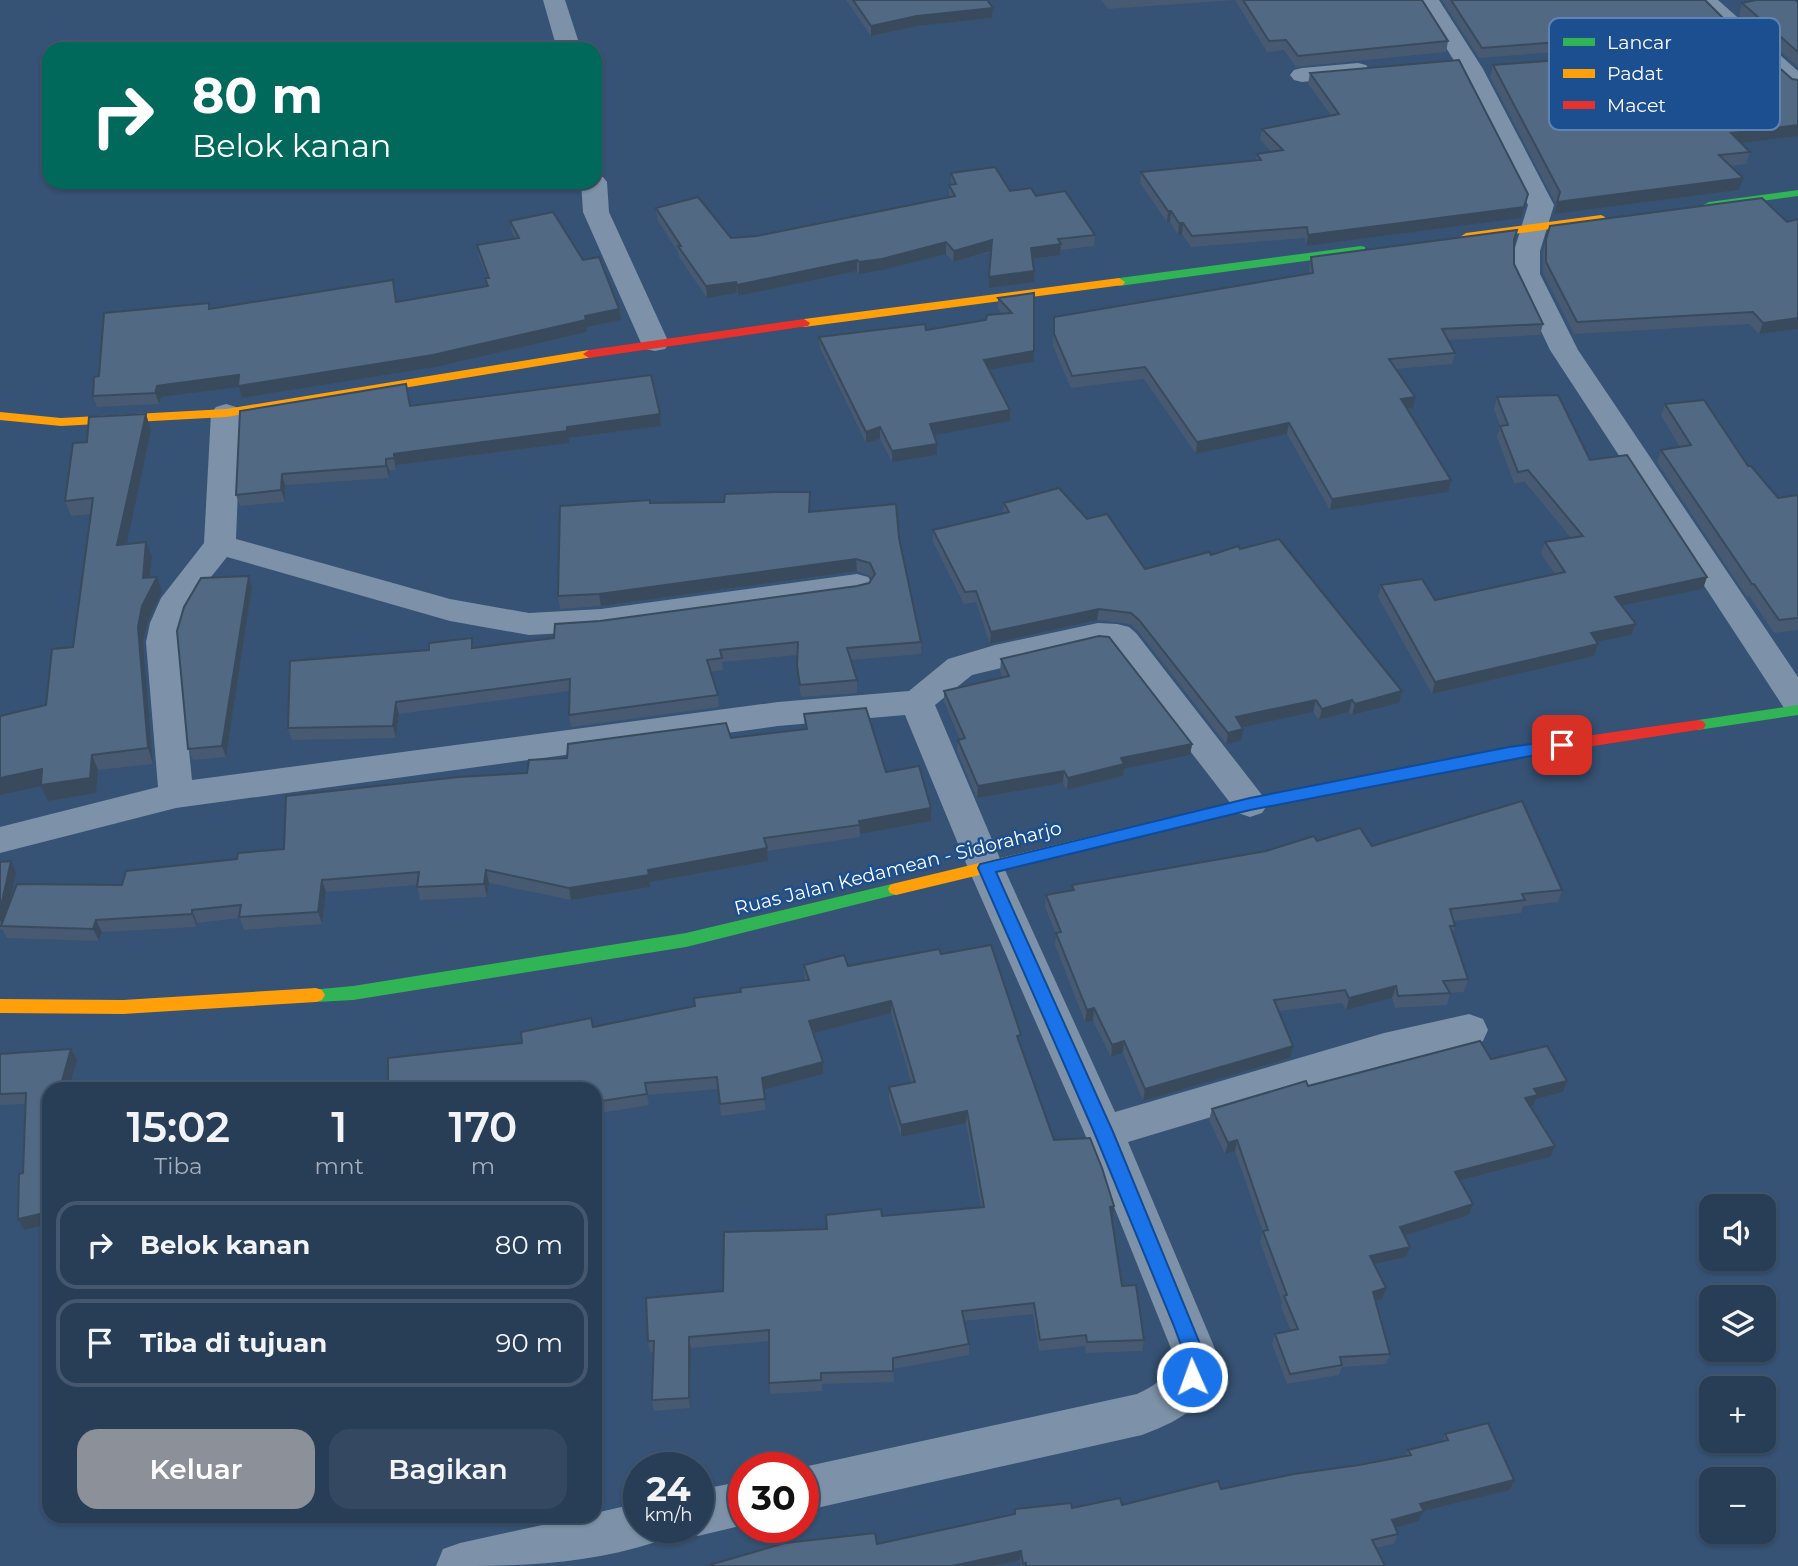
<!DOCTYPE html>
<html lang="id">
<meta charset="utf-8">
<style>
body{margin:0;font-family:Montserrat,sans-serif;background:#344961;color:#f1f3f6;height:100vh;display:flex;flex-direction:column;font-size:26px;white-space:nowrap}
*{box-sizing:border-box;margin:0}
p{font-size:23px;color:#a5aeba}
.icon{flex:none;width:38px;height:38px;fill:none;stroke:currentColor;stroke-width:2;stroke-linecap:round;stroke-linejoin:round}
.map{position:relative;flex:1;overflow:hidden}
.drawer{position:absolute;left:42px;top:1082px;width:560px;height:441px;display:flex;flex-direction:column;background:#283e57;border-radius:21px;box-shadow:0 2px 5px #0004,0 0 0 2px #44576d}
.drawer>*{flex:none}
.top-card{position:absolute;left:42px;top:42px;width:560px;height:147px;border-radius:21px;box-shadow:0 2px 5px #0004,0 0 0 2px #44576d;background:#00695c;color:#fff;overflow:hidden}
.buttons{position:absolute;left:1699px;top:1194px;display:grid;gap:14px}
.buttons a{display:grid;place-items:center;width:77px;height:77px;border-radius:14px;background:#283e57;box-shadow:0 2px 5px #0004,0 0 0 2px #44576d;font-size:35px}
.speed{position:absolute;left:623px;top:1452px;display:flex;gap:14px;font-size:35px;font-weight:700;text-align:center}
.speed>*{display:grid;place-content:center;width:91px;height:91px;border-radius:50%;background:#283e57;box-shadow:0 2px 5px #0004,0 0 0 2px #44576d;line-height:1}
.speed small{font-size:18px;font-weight:400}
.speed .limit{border:10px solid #d22;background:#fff;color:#111}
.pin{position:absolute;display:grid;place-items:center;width:60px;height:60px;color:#fff;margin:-30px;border-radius:14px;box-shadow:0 4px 10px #0006}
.me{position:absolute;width:77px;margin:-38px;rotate:358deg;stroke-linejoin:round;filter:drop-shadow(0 0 5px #0008)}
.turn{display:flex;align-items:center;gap:24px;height:147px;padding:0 35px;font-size:32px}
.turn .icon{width:91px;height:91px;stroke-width:2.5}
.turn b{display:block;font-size:49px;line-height:60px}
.eta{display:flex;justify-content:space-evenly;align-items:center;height:119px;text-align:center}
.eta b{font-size:42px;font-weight:600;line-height:49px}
.button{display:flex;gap:14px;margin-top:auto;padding:14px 35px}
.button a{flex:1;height:80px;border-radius:21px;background:#8c9099;color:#fff;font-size:28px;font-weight:600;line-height:80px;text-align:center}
.button a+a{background:#344961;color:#f1f3f6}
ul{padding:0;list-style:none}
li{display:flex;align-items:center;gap:21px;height:88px;margin:0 14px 10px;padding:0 21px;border:4px solid #44576d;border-radius:21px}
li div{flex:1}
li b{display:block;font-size:26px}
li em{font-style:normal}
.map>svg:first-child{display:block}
</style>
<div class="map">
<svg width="1798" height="1566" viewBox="0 0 1798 1566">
<rect width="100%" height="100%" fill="#365274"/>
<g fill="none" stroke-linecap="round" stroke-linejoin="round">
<!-- street -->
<path fill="#7d92a8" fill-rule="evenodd" d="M543 0H565L581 49H557Z
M1417 0H1439L1483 69 1554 205 1540 251V274L1578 350 1798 677V715L1786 711 1550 350 1514 274V251L1528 205 1459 69Z
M1694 0H1718L1798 71V91L1790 89Z
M1358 63 1366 65 1370 70 1366 75 1302 82 1294 80 1290 75 1294 70 1302 68Z
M595 175 603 177 607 182 609 212 669 343 665 349 655 351 645 349 641 343 583 212 581 182H595Z
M226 404 236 407 241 413 236 539 450 599 529 613 601 609 857 574 868 577 873 585 868 593 857 596 601 631 529 635 450 621 227 557C204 586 186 605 178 642L192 780 778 702 909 691 948 659 995 645 1098 623 1117 624 1129 627 1136 633 1262 795 1268 804 1262 813 1250 817 1238 813 1109 646 1098 645 972 675 935 705 1004 868 1115 1112 1384 1033 1469 1014 1483 1019 1488 1030 1483 1041 1469 1046 1384 1065 1128 1142 1218 1356C1207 1405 1187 1418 1142 1435L803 1511V1468H799L1137 1394C1156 1385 1169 1377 1174 1356L1084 1132 968 868 905 715 778 726 176 808 0 853V827L158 787 146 642 150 623 161 598 204 543 211 413 216 407Z
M744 1481V1525L698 1536 682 1529 698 1528V1490Z
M639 1503V1528H662L656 1542C583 1566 512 1566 436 1566L443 1549 460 1543 583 1516H595V1513Z"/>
<!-- fast -->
<path fill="#30b455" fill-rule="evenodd" d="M1798 190V196L1709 208 1703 205 1709 202Z
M1361 246 1365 247V253L1119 286 1113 282 1119 278Z
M1798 705V715L1698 730 1690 725 1698 720Z
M896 883 902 885 904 889 902 893 686 947 353 1000 316 1002 310 1000 307 995 310 990 353 986 686 933Z"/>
<!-- slow -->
<path fill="#ff9f0a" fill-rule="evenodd" d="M1601 215 1605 217V221L1466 241 1460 237 1466 233Z
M1119 278 1125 282 1123 285 804 327 798 323 804 319Z
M589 350 595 354 593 357 226 417 61 426 0 420V412L61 418 226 409Z
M1327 783 1335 789 1333 793 1250 810 896 895 890 893 888 889 890 885 896 883 1250 798Z
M316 988 322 990 325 995 322 1000 316 1002 123 1014 0 1013V999L123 1000Z"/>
<!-- jam -->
<path fill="#e5322d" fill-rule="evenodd" d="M804 319 810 323 808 326 589 358 583 354 589 350Z
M1698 720 1703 721 1706 725 1703 729 1509 759 1327 795 1319 789 1327 783 1509 747Z"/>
</g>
<!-- wall -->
<path fill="#475a72" d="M846 0H987L992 18 917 26 871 36Z
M1101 0H1422L1448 41 1446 52 1296 67 1284 50 1267 52 1235 0 1108 9Z
M1442 0H1705L1733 28 1730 39 1479 58Z
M1798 2V67L1739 15 1742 3Z
M1493 65 1798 80V136L1741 143 1750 152 1746 164 1730 166 1739 190 1554 214 1556 204 1490 77Z
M1310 73 1521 218 1306 246 1305 238 1191 247 1182 234 1178 235 1170 222H1167L1140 183 1141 172 1256 161 1257 154 1272 152 1260 140 1262 129 1331 115 1308 84Z
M951 173 1010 191 1036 196 1095 235 1094 246 1061 250 1060 255 1033 259 1034 282 989 288 991 252 953 262 946 254 883 270 859 274 857 271 738 296 737 293 707 298 679 257 678 252 657 219 656 208 731 238 757 236 949 197V185H951Z
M1798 219V329L1759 334 1749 324 1574 334 1543 273V251L1550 226 1787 222Z
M510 221 621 320 587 327V332L436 367 242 398 239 387 161 397 159 404 97 407 93 396 209 303 211 309 393 280 397 302 487 286 485 278H487L479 257 477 245 515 238 512 233Z
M1514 241V264L1543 324 1540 335 1448 340 1455 353 1452 364 1396 369 1413 408 1408 409 1448 492 1330 510 1287 434 1196 454 1144 379 1071 388 1053 346 1054 317 1310 274 1309 268 1311 257Z
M1034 293 1033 362 990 370 1010 410V421L934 435 937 444V455L892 462 880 439 866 443 820 348 819 337 926 330 986 320 1002 314 998 309V298Z
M1497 397 1590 460 1703 589 1622 606 1636 624 1631 635 1597 642 1598 644 1594 656 1432 694 1378 597 1381 585 1435 600 1555 574 1541 554 1545 542 1571 538 1525 482 1514 483 1497 437 1500 426 1494 409Z
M1665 404 1748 466 1778 498 1798 495V630L1774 633 1749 596 1747 597 1657 462 1661 450 1680 447 1661 416Z
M410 406 660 414 661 426 569 438V443L397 465 396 470H389V478L285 485V502L240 506 236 495Z
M151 430 126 544 152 557 150 577 162 592 148 622 143 642 153 764 98 770 96 793 48 801 46 705 73 647 91 514 71 516 65 501 87 442Z
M650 503 810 512 899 538 921 642V654L850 660 857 680V693L801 697 798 678V655L722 662 723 670 711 672 718 695 719 707 571 727 569 715V691L399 714 396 738 292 740 288 728 429 650 472 638 474 648 554 638 600 621 857 586 869 583 872 579 870 576 857 571 601 606 560 609 558 596Z
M1004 503 1087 519 1145 569 1211 555 1399 703 1352 715 1349 712 1319 720 1313 712 1241 727V741L1226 744 1138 631 1130 624 1097 620 990 644 976 602 964 604 933 542V530L1003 514Z
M249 576 252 587 226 757 193 760 188 749Z
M1001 659 1192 744 1190 755 1124 769 1123 776 1067 790 1063 783 977 798 957 751 958 740 960 739 944 702V691L1003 678 1000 671Z
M804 714 886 772 931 808V821L860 834V837L767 851 768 861 650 882V887L571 900 489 883 487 897 420 900 417 885 326 892 322 924 244 930 240 918 197 923V927L102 932 99 941 7 938 2 929H0V862L11 861 16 872 10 901 122 885 284 849 527 773 567 758 805 729Z
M1317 841 1372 846 1562 890 1558 902 1523 906 1521 913 1454 921 1455 926 1453 935 1468 979 1464 992 1450 993 1447 1005 1395 1008 1392 998 1346 1010 1342 1003 1279 1011 1290 1058 1143 1101 1123 1053 1111 1057 1093 1021 1085 1022 1055 945 1056 934 1045 907 1046 895 1072 891V885Z
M941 954 1020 1045 1054 1140 1114 1206 1112 1218 1122 1286 1144 1340 1142 1351 1086 1353 1085 1346 1039 1351 1033 1314 964 1321 969 1344V1355L893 1369 894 1382 822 1384V1391L770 1394 769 1341 691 1348 690 1408 654 1411 652 1400 654 1352H650L648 1341 723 1291 827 1229 826 1215 882 1216 981 1207 966 1123 901 1137 889 1099V1087L911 1082 891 1013 813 1033 823 1074 763 1090 766 1110 721 1116 718 1089 647 1095 649 1105 595 1114V1088L522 1043 695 1006 741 992 805 980 804 965 848 966Z
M0 1054 77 1060 69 1088H49V1224L24 1230 23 1173 25 1104 0 1105Z
M1491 1059 1567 1081 1563 1092 1536 1099 1533 1106 1531 1107 1550 1157 1460 1181 1473 1204 1469 1215 1404 1235 1410 1247 1406 1257 1374 1265 1382 1299 1375 1301 1390 1354 1386 1364 1342 1367 1339 1375 1287 1384 1272 1344 1275 1334 1291 1331 1281 1307 1282 1302 1260 1242 1263 1232 1235 1151 1225 1154 1209 1120 1212 1109 1308 1086Z
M1445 1434 1514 1480 1510 1490 1423 1511 1419 1521 1395 1528 1398 1534 1394 1544 1375 1548 1385 1566H1021L1020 1560 993 1566H706L877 1544 1014 1514 1015 1509 1072 1508 1122 1505 1221 1489 1406 1455 1408 1450 1442 1442Z"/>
<!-- shaded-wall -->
<path fill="#394a5c" d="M993 8 992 18 917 26 871 36V26L917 16Z
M1798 125V136L1727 145 1731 133Z
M1743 178 1739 190 1554 214 1557 202Z
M1528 194 1521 218 1306 246 1308 235Z
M1168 211H1171L1170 222H1167Z
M1179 223H1183L1182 234 1178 235Z
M992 240 991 251 953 262 954 251Z
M946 242V254L883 270 859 274V262Z
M1061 244 1060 255 1031 259V248Z
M857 260V271L738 296 737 285Z
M1034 271V282L989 288V277Z
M736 282 737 293 707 298 706 286Z
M619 309 621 320 587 327V332L436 367 242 398 239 387 161 397 159 404 155 393 157 386 585 316Z
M1798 318V329L1759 334 1763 323Z
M1034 351 1033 362 984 371V360Z
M1415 397 1413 408 1399 410 1401 399Z
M1010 410V421L930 436V424Z
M146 414 151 430 123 561 117 545Z
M660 414 661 426 569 438V443L397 465 396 470 394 458V454L567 427Z
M1289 423 1287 434 1196 454 1197 442Z
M880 427V439L866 443V432Z
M937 444V455L892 462V451Z
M386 459 389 470V478L386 466Z
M282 474 285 485V502L281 490Z
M1451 480 1448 492 1330 510 1332 499Z
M146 542 152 557 148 593 143 578Z
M856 559 857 571 601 606 599 594Z
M249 576 252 587 226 757 222 746Z
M157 577 162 592 148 622 143 642 153 764 148 748 138 627 142 606Z
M1707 577 1703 589 1611 608 1615 597Z
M1099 609 1097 620 990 644 991 632Z
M1636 624 1631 635 1587 644 1591 633Z
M1598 644 1594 656 1432 694 1435 682Z
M1402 691 1399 703 1352 715 1355 704Z
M1316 700 1313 712 1234 729 1236 717Z
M1352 700 1349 712 1319 720 1322 709Z
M396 702 399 714 396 738 393 726Z
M1243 729 1241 741 1226 744 1228 733Z
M1192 744 1190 755 1124 769 1123 776 1067 790 1068 778 1121 758Z
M92 755 98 770 96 793 48 801 41 786 0 795V778L42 769Z
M1064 771 1063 783 977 798 978 786Z
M931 808V821L860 834 859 821Z
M767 848 768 861 650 882V887L571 900 569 888 648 870Z
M11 861 16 872 5 926H3L0 920V911Z
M486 870 489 883 487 897 484 884Z
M322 880 326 892 322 924 318 912Z
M192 910 197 923V927L192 914Z
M96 920 102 932 99 941 93 929Z
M1396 986 1392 998 1346 1010 1349 998Z
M891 1001V1013L810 1034 809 1021Z
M1094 1008 1093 1021 1085 1022 1087 1010Z
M1124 1041 1123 1053 1111 1057 1112 1045Z
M1293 1046 1290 1058 1143 1101 1145 1089Z
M71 1049 77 1060 69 1088H60Z
M823 1062V1074L763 1090 762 1078Z
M1567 1081 1563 1092 1536 1099 1533 1106 1521 1109 1525 1098 1534 1089Z
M967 1111 966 1123 901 1137V1125Z
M1237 1140 1235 1151 1225 1154 1228 1143Z
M1555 1146 1550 1157 1451 1183 1455 1172Z
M1473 1204 1469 1215 1396 1238 1400 1227Z
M1114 1206 1113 1217 1109 1218 1110 1207Z
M49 1212V1224L24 1230 18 1219Z
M1410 1247 1406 1257 1367 1266 1370 1256Z
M1386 1288 1382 1299 1369 1302 1373 1292Z
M689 1337 691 1348 690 1408 689 1398Z
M1514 1480 1510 1490 1423 1511 1419 1521 1388 1530 1392 1520 1420 1504Z
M1021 1551 1020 1560 993 1566H952Z"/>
<!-- building -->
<path fill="#526984" stroke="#394a5c" stroke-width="2" d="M853 0H987L993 8 917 16 871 26Z
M1243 0H1422L1448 41 1298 56 1286 40 1269 41Z
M1451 0H1705L1733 28 1482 48Z
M1756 0H1795L1798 2V52L1742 3Z
M1754 45 1792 79 1798 80V125L1731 133 1750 152 1719 155 1743 178 1557 202 1560 192 1493 65Z
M1459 60 1528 194 1524 207 1308 235 1307 227 1192 236 1183 223H1179L1171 211H1168L1141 172 1261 160 1257 154 1283 150 1262 129 1339 114 1310 73Z
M995 167 1010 191 1031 188 1036 196 1065 191 1095 235 1058 239 1061 244 1031 248 1034 271 989 277 992 240 954 251 946 242 882 259 859 262 857 260 737 285 736 282 706 286 678 246H681L656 208 698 197 731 238 757 236 955 196 949 185 956 184 951 173Z
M1762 198 1787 222 1798 219V318L1763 323 1753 312 1577 322 1546 262V240L1550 226Z
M553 212 583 260 599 257 619 309 585 316 586 320 433 355 238 386 239 375 157 386 155 393 93 396 94 377 99 376 104 313 209 303V309L393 280 396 302 488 286 485 278H489L477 245 519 238 510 221Z
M1517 230 1514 240V264L1543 324 1442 329 1455 353 1389 359 1415 397 1401 399 1451 480 1332 499 1289 423 1197 442 1145 367 1072 376 1054 334V317L1313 273 1311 257Z
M1034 293V351L984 360 1010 410 930 424 937 444 892 451 880 427 866 432 819 337 925 324 926 330 986 320 987 315 1012 313 998 298Z
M651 375 660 414 567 427V431L394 454V458L386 459V466L282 474 281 490 236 495 240 411 406 384 410 406Z
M1558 395 1590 460 1627 455 1707 577 1615 597 1636 624 1591 633 1598 644 1435 682 1381 585 1422 579 1435 600 1565 572 1545 542 1583 536 1528 470 1518 472 1500 426 1508 425 1497 397Z
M1704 400 1748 466H1751L1778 498 1798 495V618L1779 620 1754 584H1752L1661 450 1691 445 1665 404Z
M146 414 117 545 146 542 143 578 157 577 142 606 138 627 148 748 92 755 90 778 41 785 42 769 0 778V716L46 705 52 649 73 647 93 498 65 501 73 443 87 442 89 417Z
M1059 488 1087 519 1107 514 1145 569 1209 552 1211 555 1238 546 1240 549 1279 539 1402 691 1355 704 1352 700 1322 709 1316 700 1236 717 1243 729 1228 733 1139 620 1131 613 1099 609 991 632 976 591 965 592 933 530 1009 512 1004 503Z
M776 492H810L809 512 896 504 899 538 921 642 847 648 857 680 800 685 797 666 798 642 720 650 722 658 707 660 718 695 569 715 570 679 396 702 393 726 288 728 290 661 429 650V643L472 638V648L554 638 555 624 600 621 857 586 869 583 875 574 870 563 856 559 599 594 558 596 560 506 650 500V503L724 502 725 494Z
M249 576 222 746 188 749 177 631 184 607 201 578Z
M1099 636 1109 637 1192 744 1121 758 1124 764 1068 778 1064 771 978 786 958 740 965 738 944 691 1009 676 1001 659Z
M866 708 886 772 919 766 931 808 859 821 860 825 764 838 767 848 648 870 649 875 569 888 486 870 484 884 417 887 419 872 322 880 318 912 239 917 241 905 192 910V914L96 920 93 929 1 926 17 884 122 885 126 871 237 859 238 853 284 849 286 796 459 777 527 773 529 760 567 758 568 744 726 723 731 738 807 729 804 714Z
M1522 801 1562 890 1522 894 1525 900 1450 909 1455 926H1450L1468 979 1443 981 1450 993 1398 996 1396 986 1349 998 1345 990 1274 1000 1293 1046 1145 1089 1124 1041 1112 1045 1094 1008 1087 1010 1056 933 1061 932 1046 895 1074 890 1072 885 1266 851 1314 836 1317 841 1360 828 1372 846Z
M11 861 0 911V862Z
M991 945 1021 1035 1017 1036 1054 1140 1090 1138 1102 1168 1114 1206 1110 1207 1122 1286 1136 1285 1144 1340 1087 1342 1086 1335 1040 1340 1034 1303 962 1311 969 1344 893 1358V1371L821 1373V1380L769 1383V1330L689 1337V1398L652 1400 654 1341H648L646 1298 723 1291 724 1232 827 1229 826 1215 881 1209 882 1216 984 1207 967 1111 901 1125 889 1087 915 1082 891 1001 809 1021 823 1062 762 1078 765 1099 720 1104 717 1077 645 1083 647 1094 595 1102V1088H388V1058L522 1043 521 1032 591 1018 593 1027 695 1006 694 998 741 992 740 988 809 980 804 965 844 955 848 966 939 949 941 954Z
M1480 1041 1491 1059 1547 1046 1567 1081 1534 1089 1538 1095 1525 1098 1555 1146 1455 1172 1473 1204 1400 1227 1410 1247 1370 1256 1386 1288 1373 1292 1390 1354 1340 1357 1342 1365 1290 1374 1275 1334 1298 1329 1284 1296 1287 1295 1263 1231 1268 1230 1237 1140 1228 1143 1212 1109 1306 1081 1308 1086Z
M71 1049 60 1088H49V1212L18 1219 19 1174 23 1173 26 1093 0 1094V1054Z
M1488 1423 1514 1480 1420 1504 1424 1511 1392 1520 1398 1534 1372 1540 1385 1566H1026V1563L1023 1564 1021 1551 952 1566H706L785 1543 875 1533 877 1544 1015 1514V1509L1071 1503 1072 1508 1120 1498 1122 1505 1218 1481 1221 1489 1294 1474 1359 1465 1411 1455 1408 1450 1448 1440 1445 1434Z"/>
<!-- route -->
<path fill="#1a73e8" stroke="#114b97" stroke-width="2" d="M1562 740 1569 745 1567 749 1250 810 996 872 1113 1132 1205 1356 1199 1383 1192 1386 1185 1383 1182 1377 1185 1356 1174 1326 1094 1132 978 868 980 864 1250 798 1509 747Z"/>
<g text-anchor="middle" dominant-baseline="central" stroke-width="5" stroke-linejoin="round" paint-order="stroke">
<!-- street labels -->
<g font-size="19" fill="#fff" stroke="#1b4f8f">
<text transform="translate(898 868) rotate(-14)">Ruas Jalan Kedamean - Sidoraharjo</text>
</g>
</g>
<!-- legend -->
<rect x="1549" y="18" width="231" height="112" rx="10" fill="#1b4f8f" stroke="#5f84b1" stroke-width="2"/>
<rect x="1563" y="38" width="32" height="8" fill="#30b455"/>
<rect x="1563" y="69" width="32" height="9" fill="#ff9f0a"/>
<rect x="1563" y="101" width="32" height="8" fill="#e5322d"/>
<g font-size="19" fill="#fff">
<text x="1607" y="49">Lancar</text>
<text x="1607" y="80">Padat</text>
<text x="1607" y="112">Macet</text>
</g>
</svg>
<div class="buttons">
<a><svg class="icon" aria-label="sound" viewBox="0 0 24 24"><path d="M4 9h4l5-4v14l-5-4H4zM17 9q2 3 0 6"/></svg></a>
<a><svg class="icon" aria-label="layers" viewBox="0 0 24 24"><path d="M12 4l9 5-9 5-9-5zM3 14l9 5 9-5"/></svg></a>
<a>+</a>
<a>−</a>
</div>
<div class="speed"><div>24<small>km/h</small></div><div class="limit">30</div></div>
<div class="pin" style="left:1562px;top:745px;background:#d93025"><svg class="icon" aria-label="arrive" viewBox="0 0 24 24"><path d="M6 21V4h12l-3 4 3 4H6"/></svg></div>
<svg class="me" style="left:1192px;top:1377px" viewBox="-20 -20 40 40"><circle r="17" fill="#1a73e8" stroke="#fff" stroke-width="3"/><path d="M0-11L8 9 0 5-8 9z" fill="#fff"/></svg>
<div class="top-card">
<div class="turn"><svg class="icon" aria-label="right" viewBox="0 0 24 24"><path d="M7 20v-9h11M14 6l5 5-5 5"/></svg><div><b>80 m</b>Belok kanan</div></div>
</div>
<section class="drawer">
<div class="eta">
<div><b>15:02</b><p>Tiba</p></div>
<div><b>1</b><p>mnt</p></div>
<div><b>170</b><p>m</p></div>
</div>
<ul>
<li><svg class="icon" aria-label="right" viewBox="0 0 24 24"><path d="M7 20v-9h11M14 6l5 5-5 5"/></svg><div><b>Belok kanan</b></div><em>80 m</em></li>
<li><svg class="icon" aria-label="arrive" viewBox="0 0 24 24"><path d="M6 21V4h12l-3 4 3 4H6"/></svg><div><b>Tiba di tujuan</b></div><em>90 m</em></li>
</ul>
<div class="button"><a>Keluar</a><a>Bagikan</a></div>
</section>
</div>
